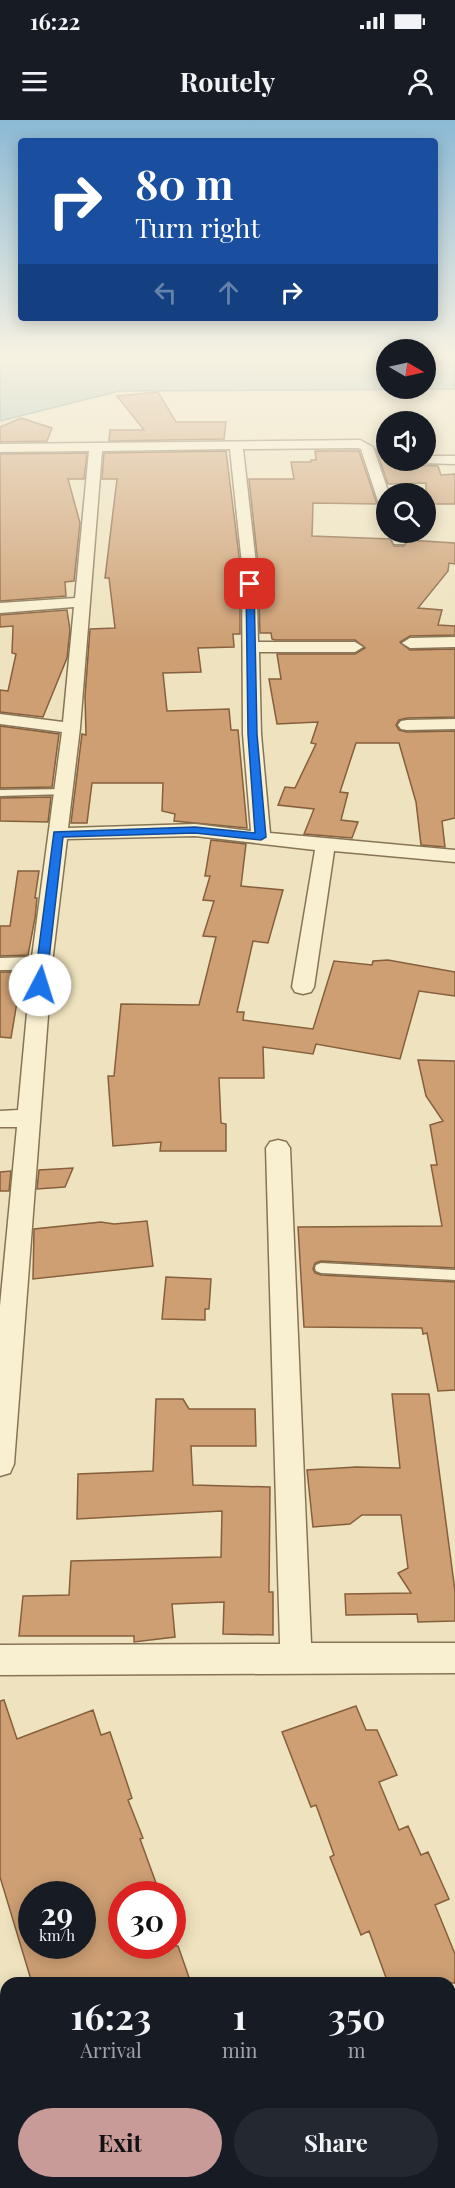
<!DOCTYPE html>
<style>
body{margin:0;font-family:"Playfair Display",serif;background:#242831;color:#f1f3f6;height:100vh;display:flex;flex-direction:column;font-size:22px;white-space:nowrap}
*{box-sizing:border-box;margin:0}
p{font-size:20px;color:#9ea1a6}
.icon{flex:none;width:33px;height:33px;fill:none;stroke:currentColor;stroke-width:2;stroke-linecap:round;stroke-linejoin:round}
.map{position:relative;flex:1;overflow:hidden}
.panel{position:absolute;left:0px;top:1857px;width:456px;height:212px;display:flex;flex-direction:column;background:#171b24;border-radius:18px 18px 0 0;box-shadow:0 3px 15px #0003}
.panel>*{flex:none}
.guide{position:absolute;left:18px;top:18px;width:420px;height:183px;border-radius:6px;box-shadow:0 3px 15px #0003;background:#1a4fa0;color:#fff;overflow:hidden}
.needle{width:39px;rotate:99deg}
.tools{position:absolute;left:376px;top:219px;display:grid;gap:12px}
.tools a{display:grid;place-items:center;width:60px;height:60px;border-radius:50%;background:#171b24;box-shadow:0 3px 15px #0003;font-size:30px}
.speed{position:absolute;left:18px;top:1761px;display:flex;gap:12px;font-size:30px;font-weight:700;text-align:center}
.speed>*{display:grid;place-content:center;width:78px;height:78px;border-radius:50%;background:#171b24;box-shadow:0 3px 15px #0003;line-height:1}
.speed small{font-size:15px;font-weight:400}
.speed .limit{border:9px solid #d22;background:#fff;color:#111}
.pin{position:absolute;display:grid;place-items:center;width:51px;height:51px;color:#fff;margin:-26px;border-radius:12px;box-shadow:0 3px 9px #0006}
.me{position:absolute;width:66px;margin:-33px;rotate:5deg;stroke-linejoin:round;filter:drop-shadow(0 0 4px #0008)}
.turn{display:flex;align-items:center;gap:21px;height:126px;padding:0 18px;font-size:27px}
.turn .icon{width:78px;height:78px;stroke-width:2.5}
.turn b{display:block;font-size:42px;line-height:51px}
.lanes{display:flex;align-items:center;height:57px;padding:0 18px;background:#0003;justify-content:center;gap:30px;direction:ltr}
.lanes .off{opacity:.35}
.eta{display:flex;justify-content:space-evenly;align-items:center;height:102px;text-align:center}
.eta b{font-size:36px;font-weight:700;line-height:42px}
.action{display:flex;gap:12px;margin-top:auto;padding:12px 18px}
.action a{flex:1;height:69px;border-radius:36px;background:#c89a98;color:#111;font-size:24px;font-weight:700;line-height:69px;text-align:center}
.action a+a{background:#242831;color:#f1f3f6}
.status{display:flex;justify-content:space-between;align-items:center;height:42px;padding:0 30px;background:#171b24;direction:ltr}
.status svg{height:16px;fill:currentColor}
header{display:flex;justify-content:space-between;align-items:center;height:78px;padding:0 18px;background:#171b24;font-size:27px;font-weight:700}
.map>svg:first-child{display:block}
</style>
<div class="status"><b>16:22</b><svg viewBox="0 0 49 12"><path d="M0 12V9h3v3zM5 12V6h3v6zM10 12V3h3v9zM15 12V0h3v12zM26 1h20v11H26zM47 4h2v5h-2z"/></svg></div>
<header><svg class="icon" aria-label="menu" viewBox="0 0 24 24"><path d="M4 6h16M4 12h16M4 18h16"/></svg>Routely<svg class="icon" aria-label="person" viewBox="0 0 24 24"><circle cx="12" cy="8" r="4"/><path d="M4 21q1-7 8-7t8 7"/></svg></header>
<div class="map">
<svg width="455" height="2068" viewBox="0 0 455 2068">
<rect width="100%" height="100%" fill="#eee3be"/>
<!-- water -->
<path fill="#a1c0b9" stroke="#698d87" stroke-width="1.5" d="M0 236H387V268H426V236H455V269L119 271 0 301Z"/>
<!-- building -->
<path fill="#cd9f73" stroke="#865f3c" stroke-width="1.5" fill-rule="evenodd" d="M158 272 176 302H226L224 319 109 321 110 310H144L117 276Z
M21 298 52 308 47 321 0 322V307Z
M376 329H387V344L438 346 441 355 455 354V384H426V363L388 364Z
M226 331 240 444V514H233L234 527 198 528 201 552 163 553 167 591 229 589 231 610H238L247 708 174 701 175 694 162 691 163 663H92L87 703H71L82 614 86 615 85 576 90 509 115 508 109 458H105L117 359H102L104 333Z
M315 331H359L377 384 313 383 312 416 390 419 394 426H404L408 420 455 423V444L449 443 448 451 418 488 442 490 438 505 455 506V515L410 516 400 522 410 530 455 529V597L407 598 399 600 396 605 399 610 407 612 455 611V698L442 701 445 727 421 725 416 682 399 623H356L340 672 348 673 341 700 358 702 352 718 304 714 314 689 278 685 285 667 295 668 316 624 311 623 318 602 277 604 269 559H281L277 534H355L365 528 355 520H275L272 519 271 513H260L258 444 249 359H294L291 342H311V340H316Z
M87 333 84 359H68L80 403 74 461 65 462 66 476 0 481V334Z
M67 490 70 510 67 538 43 597 0 592V570L8 571 16 534 12 533 13 506 0 507V495Z
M0 606 59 614 52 667 0 668Z
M51 677 48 702 0 701V678Z
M211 720 246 724 241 766 283 770 268 823 253 821 237 892H244L243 900 313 909 334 841 372 845 373 841 388 840 455 852V876L419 871 400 939 316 924 313 934 263 927 264 958H219L221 1003 226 1004V1031H160L161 1022 113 1026 108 956H114L121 884 199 885 216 817 203 816 214 781 203 780 210 756H205Z
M18 751H39L35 778H37L35 798 28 835 0 836V806H10Z
M0 852H22L11 918 0 917Z
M418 940 455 941V1148L321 1141 315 1143 313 1149 315 1153 321 1155 455 1162V1270L438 1271 427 1213 423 1214 422 1208 304 1207 298 1107 442 1106 431 1045H437L430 1005 443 1001 426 976Z
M73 1048 65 1067 37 1069 39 1050Z
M11 1051 9 1071H0V1052Z
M147 1101 153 1146 33 1159 34 1109 101 1102 114 1104Z
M166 1157 211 1159 209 1189H205V1200L162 1199Z
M392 1274H429L455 1471V1501L418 1502 417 1494 346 1495 345 1474 411 1473 398 1453 408 1448 401 1395H362L350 1404 313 1407 307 1350 356 1347 400 1348Z
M156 1279H183L189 1289H255L256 1326H191L193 1365 270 1367 269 1472H273V1515L223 1514 224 1482 172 1484 175 1517 134 1522V1516H19L23 1476 69 1475 71 1441 221 1437 222 1391 77 1399 78 1354 153 1351Z
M4 1580 17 1619 93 1590 101 1615 110 1612 132 1678 128 1680 143 1718 140 1719 160 1774H122V1826H178L191 1863H32L0 1757V1581ZM32 1774H82V1826H32Z
M356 1586 366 1610H377L397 1655 379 1662 399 1710 408 1706 421 1735 428 1732 449 1779 435 1785 455 1834V1863H388L369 1811 361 1815 330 1737 334 1735 316 1685 311 1687 282 1612Z"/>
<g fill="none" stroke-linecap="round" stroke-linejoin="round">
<!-- service casing -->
<g stroke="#877456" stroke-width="3">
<path id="service" d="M63 669 66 670V674L0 676V670Z
M321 1143 455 1150V1160L321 1153 316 1151 315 1148 316 1145Z"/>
</g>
<!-- minor casing -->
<g stroke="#877456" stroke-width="3">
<path id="minor" d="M360 320 373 327 389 374H387V391L380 387 361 329 358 328 243 329 256 444 258 522H355L363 527 355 532H259L261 614 270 713 455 730V742L334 731 314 867 311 872 303 874 295 872 292 867 315 730 195 716 67 719 52 843 14 1344 10 1353 0 1356V1186L17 1007H0V991L18 990 31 850H0V838L32 837 62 612 0 604V594L63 602 74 487 0 493V483L75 478 89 331 0 332V324ZM230 329 242 444 243 614 251 711 195 704 68 708 80 608 102 331Z
M426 336H455V344L421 343 420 340H426Z
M389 412H403L406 421 404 424H394Z
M455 517V527L410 528 402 523 410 518Z
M455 599V609L407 610 401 609 398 605 401 601 407 600Z
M278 1020 286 1022 290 1028 311 1523H455V1553L0 1555V1525L280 1524 266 1028 270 1022Z"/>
</g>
<!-- service -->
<use href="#service" fill="#f9f0d1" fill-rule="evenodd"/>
<!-- minor -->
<use href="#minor" fill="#f9f0d1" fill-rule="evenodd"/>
</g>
<!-- sky -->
<linearGradient id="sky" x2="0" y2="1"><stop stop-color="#8bb9d5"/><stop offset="0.45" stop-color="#f7f2e2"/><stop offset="1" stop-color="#f7f2e2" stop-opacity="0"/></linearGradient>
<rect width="455" height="525" fill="url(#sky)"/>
<!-- route -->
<path fill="#1a73e8" stroke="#114b97" stroke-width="1.5" d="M250 462 254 464 257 614 266 717 261 720 195 713 63 717 46 865 45 868H36L34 865 54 712 195 707 255 713 248 614 246 464Z"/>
</svg>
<div class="tools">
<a><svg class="needle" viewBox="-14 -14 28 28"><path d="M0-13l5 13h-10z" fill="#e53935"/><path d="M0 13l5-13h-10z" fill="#9ea1a6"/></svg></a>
<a><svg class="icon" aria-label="sound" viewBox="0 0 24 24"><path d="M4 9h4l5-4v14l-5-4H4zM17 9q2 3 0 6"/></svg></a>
<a><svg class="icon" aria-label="search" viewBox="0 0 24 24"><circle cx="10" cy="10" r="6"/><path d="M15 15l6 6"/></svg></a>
</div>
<div class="speed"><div>29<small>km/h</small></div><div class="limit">30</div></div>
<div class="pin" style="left:250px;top:464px;background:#d93025"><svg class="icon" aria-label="arrive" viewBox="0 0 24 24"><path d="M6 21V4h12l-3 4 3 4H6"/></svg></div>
<svg class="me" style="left:40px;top:865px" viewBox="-20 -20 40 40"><circle r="19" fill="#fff"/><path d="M0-13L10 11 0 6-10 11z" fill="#1a73e8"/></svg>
<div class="guide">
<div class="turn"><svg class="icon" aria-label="right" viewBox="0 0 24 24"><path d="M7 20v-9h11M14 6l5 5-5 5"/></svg><div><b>80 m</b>Turn right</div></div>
<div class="lanes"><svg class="icon off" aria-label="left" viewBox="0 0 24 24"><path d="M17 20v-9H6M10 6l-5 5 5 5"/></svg><svg class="icon off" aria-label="ahead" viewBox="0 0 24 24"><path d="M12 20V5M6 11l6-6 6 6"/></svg><svg class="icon" aria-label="right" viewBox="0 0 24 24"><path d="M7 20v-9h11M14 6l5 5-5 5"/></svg></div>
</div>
<section class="panel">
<div class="eta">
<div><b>16:23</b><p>Arrival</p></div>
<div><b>1</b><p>min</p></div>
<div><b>350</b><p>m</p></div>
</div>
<div class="action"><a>Exit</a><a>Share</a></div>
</section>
</div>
